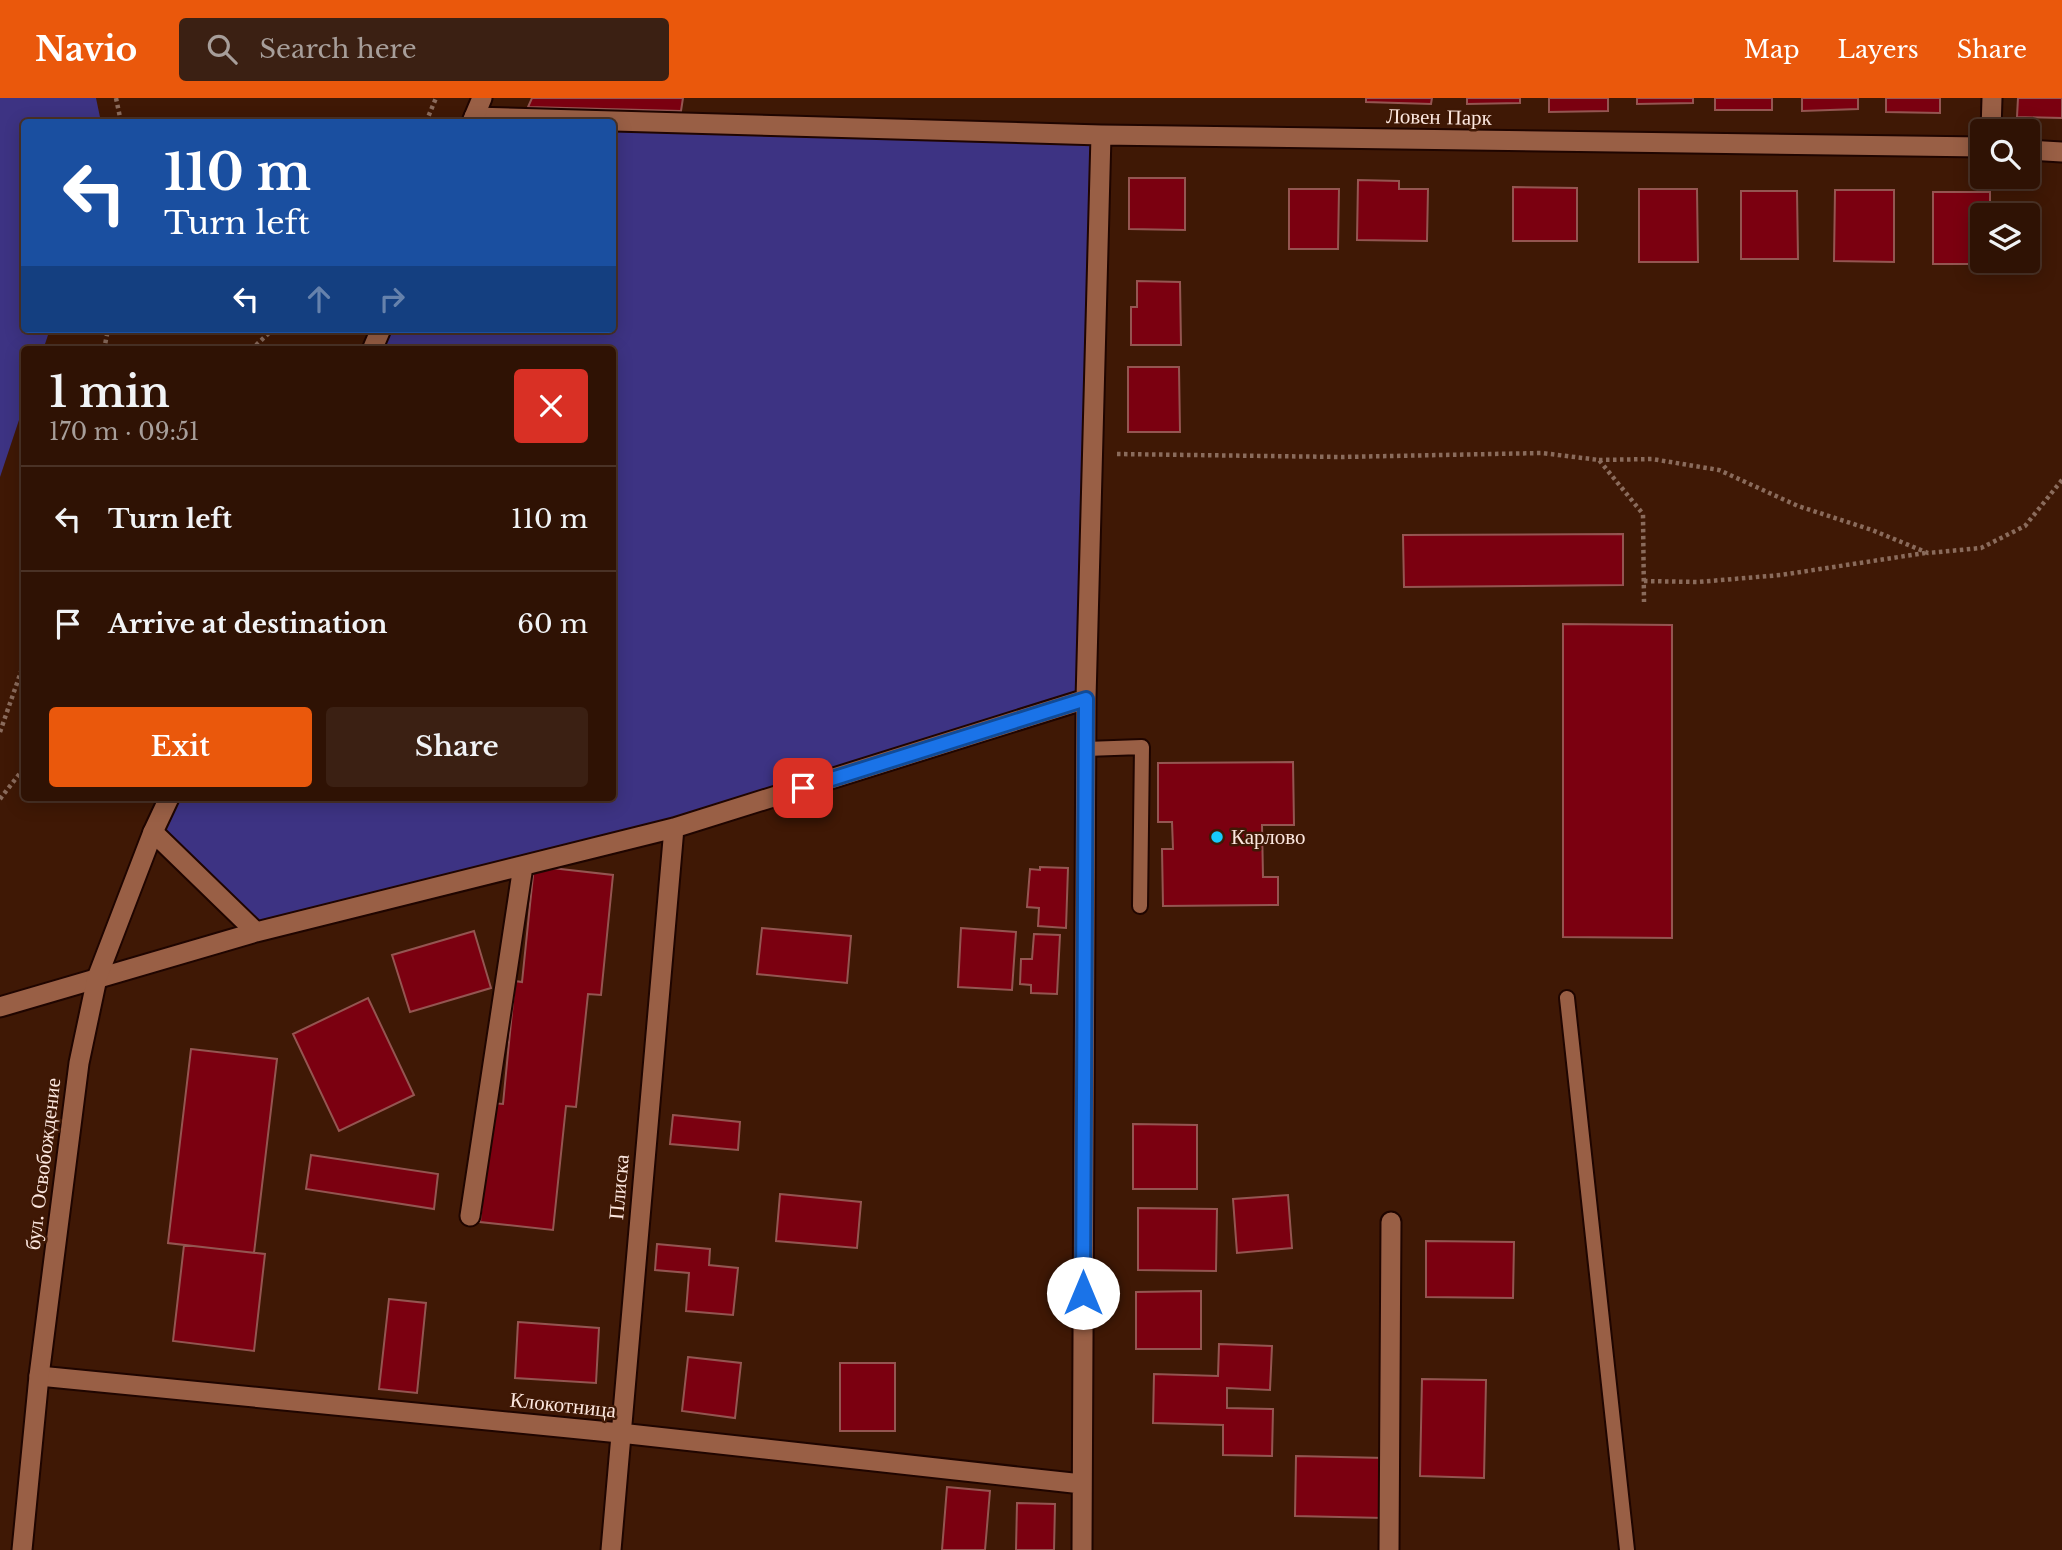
<!DOCTYPE html>
<meta charset="utf-8">
<style>
body{margin:0;font-family:"Libre Baskerville",serif;background:#3b2013;color:#f1f3f6;height:100vh;display:flex;flex-direction:column;font-size:26px;white-space:nowrap}
*{box-sizing:border-box;margin:0}
p{font-size:23px;color:#a79e9a}
.icon{flex:none;width:38px;height:38px;fill:none;stroke:currentColor;stroke-width:2;stroke-linecap:round;stroke-linejoin:round}
.map{position:relative;flex:1;overflow:hidden}
.panel{position:absolute;left:21px;top:248px;width:595px;height:455px;display:flex;flex-direction:column;background:#2f1204;border-radius:7px;box-shadow:0 4px 18px #0003,0 0 0 2px #4a3226}
.panel>*{flex:none}
.top-card{position:absolute;left:21px;top:21px;width:595px;height:214px;border-radius:7px;box-shadow:0 4px 18px #0003,0 0 0 2px #4a3226;background:#1a4fa0;color:#fff;overflow:hidden}
.fabs{position:absolute;left:1970px;top:21px;display:grid;gap:14px}
.fabs a{display:grid;place-items:center;width:70px;height:70px;border-radius:7px;background:#2f1204;box-shadow:0 4px 18px #0003,0 0 0 2px #4a3226;font-size:35px}
.pin{position:absolute;display:grid;place-items:center;width:60px;height:60px;color:#fff;margin:-30px;border-radius:14px;box-shadow:0 4px 10px #0006}
.me{position:absolute;width:77px;margin:-38px;rotate:0deg;stroke-linejoin:round;filter:drop-shadow(0 0 5px #0008)}
.turn{display:flex;align-items:center;gap:24px;height:147px;padding:0 28px;font-size:32px}
.turn .icon{width:91px;height:91px;stroke-width:2.5}
.turn b{display:block;font-size:49px;line-height:60px}
.lanes{display:flex;align-items:center;height:66px;padding:0 28px;background:#0003;justify-content:center;gap:35px;direction:ltr}
.lanes .off{opacity:.35}
.round{display:grid;place-items:center;flex:none;width:74px;height:74px;border-radius:7px;background:#3b2013}
.overview{display:flex;align-items:center;justify-content:space-between;height:119px;padding:0 28px}
h1{font-size:42px;font-weight:600;line-height:52px}
.primary-button{display:flex;gap:14px;margin-top:auto;padding:14px 28px}
.primary-button a{flex:1;height:80px;border-radius:7px;background:#ea580c;color:#fff;font-size:28px;font-weight:600;line-height:80px;text-align:center}
.primary-button a+a{background:#3b2013;color:#f1f3f6}
ul{padding:0;list-style:none}
li{display:flex;align-items:center;gap:21px;height:105px;padding:0 28px;border-top:2px solid #4a3226}
li div{flex:1}
li b{display:block;font-size:26px}
li em{font-style:normal}
header{display:flex;align-items:center;gap:42px;box-sizing:border-box;height:98px;padding:0 35px;background:#ea580c;color:#fff}
header strong{font-size:33px}
nav{display:flex;gap:38px;margin-inline-start:auto;font-size:24px}
.search{width:490px;height:63px;background:#3b2013;display:flex;align-items:center;gap:18px;box-sizing:border-box;padding:0 24px;border-radius:7px;color:#a79e9a;font-size:26px}
.map>svg:first-child{display:block}
</style>
<header>
<strong>Navio</strong>
<div class="search"><svg class="icon" aria-label="search" viewBox="0 0 24 24"><circle cx="10" cy="10" r="6"/><path d="M15 15l6 6"/></svg>Search here</div>
<nav><a>Map</a><a>Layers</a><a>Share</a></nav>
</header>
<div class="map">
<svg width="2062" height="1452" viewBox="0 0 2062 1452">
<rect width="100%" height="100%" fill="#3f1805"/>
<!-- green -->
<path fill="#3d3383" d="M0 0H96L101 24H24V231H50L43 252H24V307L0 379Z
M612 24 1101 37 1086 601 674 730 256 834 153 734 169 700H612V252H372L381 231H612Z"/>
<!-- building -->
<path fill="#7b0010" stroke="#945551" stroke-width="2" d="M532 0H683L681 13 528 9Z
M1366 0H1432L1431 6 1366 4Z
M1467 0H1520V5L1467 6Z
M1549 0H1608V13L1549 14Z
M1637 0H1693V5L1637 6Z
M1715 0H1772V12H1715Z
M1802 0H1858V11L1802 13Z
M1886 0H1940V15L1886 14Z
M2018 0H2062V20L2017 19Z
M1129 80H1185V132L1129 131Z
M1358 82 1399 83V91H1428L1427 143 1357 142Z
M1513 89 1577 90V143H1513Z
M1289 91H1339L1338 151H1289Z
M1639 91H1697L1698 164H1639Z
M1835 92H1894V164L1834 163Z
M1741 93H1797L1798 161H1741Z
M1933 94H1990V117H1983V163H1990V166H1933Z
M1137 183 1180 184 1181 247H1131V209H1137Z
M1128 269H1179L1180 334H1128Z
M1623 436V487L1404 489 1403 437Z
M1563 526 1672 527V840L1563 839Z
M1293 664 1294 727H1262L1263 779H1278V807L1163 808 1162 751H1173L1172 724H1158V665Z
M534 768 613 777 601 897 588 896 576 1009 566 1008 553 1132 480 1124 492 1005 503 1006 515 883 522 884Z
M1040 769 1068 770 1066 830 1038 828 1039 810 1027 809 1030 771 1040 772Z
M762 830 851 838 847 885 757 876Z
M961 830 1016 834 1012 892 958 889Z
M474 833 491 890 410 914 392 857Z
M1034 836 1060 837 1057 896 1031 895V887L1020 886 1021 861H1032Z
M368 900 414 997 339 1033 293 936Z
M191 951 277 961 254 1155 168 1145Z
M673 1017 740 1024 738 1052 670 1046Z
M1133 1026 1197 1027V1091H1133Z
M311 1057 438 1076 434 1111 306 1091Z
M780 1096 861 1104 857 1150 776 1143Z
M1288 1097 1292 1150 1237 1155 1233 1101Z
M1138 1110 1217 1111 1216 1173 1138 1172Z
M1426 1143 1514 1144 1513 1200 1426 1199Z
M657 1146 710 1151 709 1167 738 1170 733 1217 686 1213 689 1175 655 1172Z
M184 1147 265 1156 254 1253 173 1243Z
M1201 1193V1251H1136V1194Z
M389 1201 426 1205 417 1295 379 1291Z
M518 1224 599 1230 596 1285 515 1280Z
M1219 1246 1272 1248 1270 1292 1227 1290V1310L1273 1311 1272 1358 1223 1357V1327L1153 1325 1154 1276 1218 1278Z
M688 1259 741 1265 735 1320 682 1313Z
M840 1265H895V1333H840Z
M1422 1281 1486 1282 1484 1380 1420 1378Z
M1296 1358 1385 1360 1384 1420 1295 1418Z
M947 1389 990 1393 985 1452H942Z
M1017 1405 1055 1406 1054 1452H1016Z"/>
<g fill="none" stroke-linecap="round" stroke-linejoin="round">
<!-- service casing -->
<g stroke="#1f0500" stroke-width="18">
<path id="service" d="M1086 651 1142 649 1140 808
M1567 900 1627 1452"/>
</g>
<!-- minor casing -->
<g stroke="#1f0500" stroke-width="23">
<path id="minor" d="M474 19 1101 37 1983 49
M1991 33 1992 0
M2028 52 2062 54
M153 734 256 834
M0 909 256 834 674 730 1086 601
M470 1118 523 768
M39 1278 620 1335 1082 1386
M611 1452 674 730
M1082 1452 1086 601 1101 37
M1389 1452 1391 1124"/>
</g>
<!-- secondary casing -->
<g stroke="#1f0500" stroke-width="23">
<path id="secondary" d="M472 24 482 0
M372 252 381 231
M22 1452 39 1278 79 965 97 880 153 734 169 700"/>
</g>
<!-- path -->
<path stroke="#8a6b5c" stroke-width="4.5" stroke-dasharray="3.5 3.5" stroke-linecap="butt" d="M116 0 121 24
M426 24 436 0
M104 252 108 231
M251 252 273 231
M1117 356 1341 359 1542 355 1599 362 1643 416 1644 504
M1599 362 1652 361 1719 372 1798 408 1872 432 1928 455 1981 450 2025 428 2062 382
M1644 483 1698 484 1781 477 1925 455
M0 634 24 565
M0 701 24 670"/>
<!-- service -->
<use href="#service" stroke="#995f45" stroke-width="14"/>
<!-- minor -->
<use href="#minor" stroke="#995f45" stroke-width="19"/>
<!-- secondary -->
<use href="#secondary" stroke="#995f45" stroke-width="19"/>
</g>
<g fill="none" stroke-linecap="round" stroke-linejoin="round">
<!-- route casing -->
<g stroke="#114b97" stroke-width="18">
<path id="route" d="M803 690 1086 601 1083 1195"/>
</g>
<!-- route -->
<use href="#route" stroke="#1a73e8" stroke-width="12"/>
</g>
<!-- markers -->
<circle fill="#17cafb" stroke="#3f1805" stroke-width="2.5" cx="1217" cy="739" r="7"/>
<g text-anchor="middle" dominant-baseline="central" stroke-width="5" stroke-linejoin="round" paint-order="stroke">
<!-- street labels -->
<g font-size="21" fill="#fce7df" stroke="#3f1805">
<text transform="translate(1439 19) rotate(1)">Ловен Парк</text>
<text transform="translate(43 1066) rotate(-83)">бул. Освобождение</text>
<text transform="translate(619 1089) rotate(-85)">Плиска</text>
<text transform="translate(563 1307) rotate(6)">Клокотница</text>
</g>
<!-- poi labels -->
<g font-size="21" fill="#fce7df" stroke="#3f1805" text-anchor="start">
<text x="1231" y="739">Карлово</text>
</g>
</g>
</svg>
<div class="fabs">
<a><svg class="icon" aria-label="search" viewBox="0 0 24 24"><circle cx="10" cy="10" r="6"/><path d="M15 15l6 6"/></svg></a>
<a><svg class="icon" aria-label="layers" viewBox="0 0 24 24"><path d="M12 4l9 5-9 5-9-5zM3 14l9 5 9-5"/></svg></a>
</div>
<div class="pin" style="left:803px;top:690px;background:#d93025"><svg class="icon" aria-label="arrive" viewBox="0 0 24 24"><path d="M6 21V4h12l-3 4 3 4H6"/></svg></div>
<svg class="me" style="left:1083px;top:1195px" viewBox="-20 -20 40 40"><circle r="19" fill="#fff"/><path d="M0-13L10 11 0 6-10 11z" fill="#1a73e8"/></svg>
<div class="top-card">
<div class="turn"><svg class="icon" aria-label="left" viewBox="0 0 24 24"><path d="M17 20v-9H6M10 6l-5 5 5 5"/></svg><div><b>110 m</b>Turn left</div></div>
<div class="lanes"><svg class="icon" aria-label="left" viewBox="0 0 24 24"><path d="M17 20v-9H6M10 6l-5 5 5 5"/></svg><svg class="icon off" aria-label="ahead" viewBox="0 0 24 24"><path d="M12 20V5M6 11l6-6 6 6"/></svg><svg class="icon off" aria-label="right" viewBox="0 0 24 24"><path d="M7 20v-9h11M14 6l5 5-5 5"/></svg></div>
</div>
<section class="panel">
<div class="overview"><div><h1>1 min</h1><p>170 m · 09:51</p></div><a class="round" style="background:#d93025;color:#fff"><svg class="icon" aria-label="close" viewBox="0 0 24 24"><path d="M6 6l12 12M18 6L6 18"/></svg></a></div>
<ul>
<li><svg class="icon" aria-label="left" viewBox="0 0 24 24"><path d="M17 20v-9H6M10 6l-5 5 5 5"/></svg><div><b>Turn left</b></div><em>110 m</em></li>
<li><svg class="icon" aria-label="arrive" viewBox="0 0 24 24"><path d="M6 21V4h12l-3 4 3 4H6"/></svg><div><b>Arrive at destination</b></div><em>60 m</em></li>
</ul>
<div class="primary-button"><a>Exit</a><a>Share</a></div>
</section>
</div>
